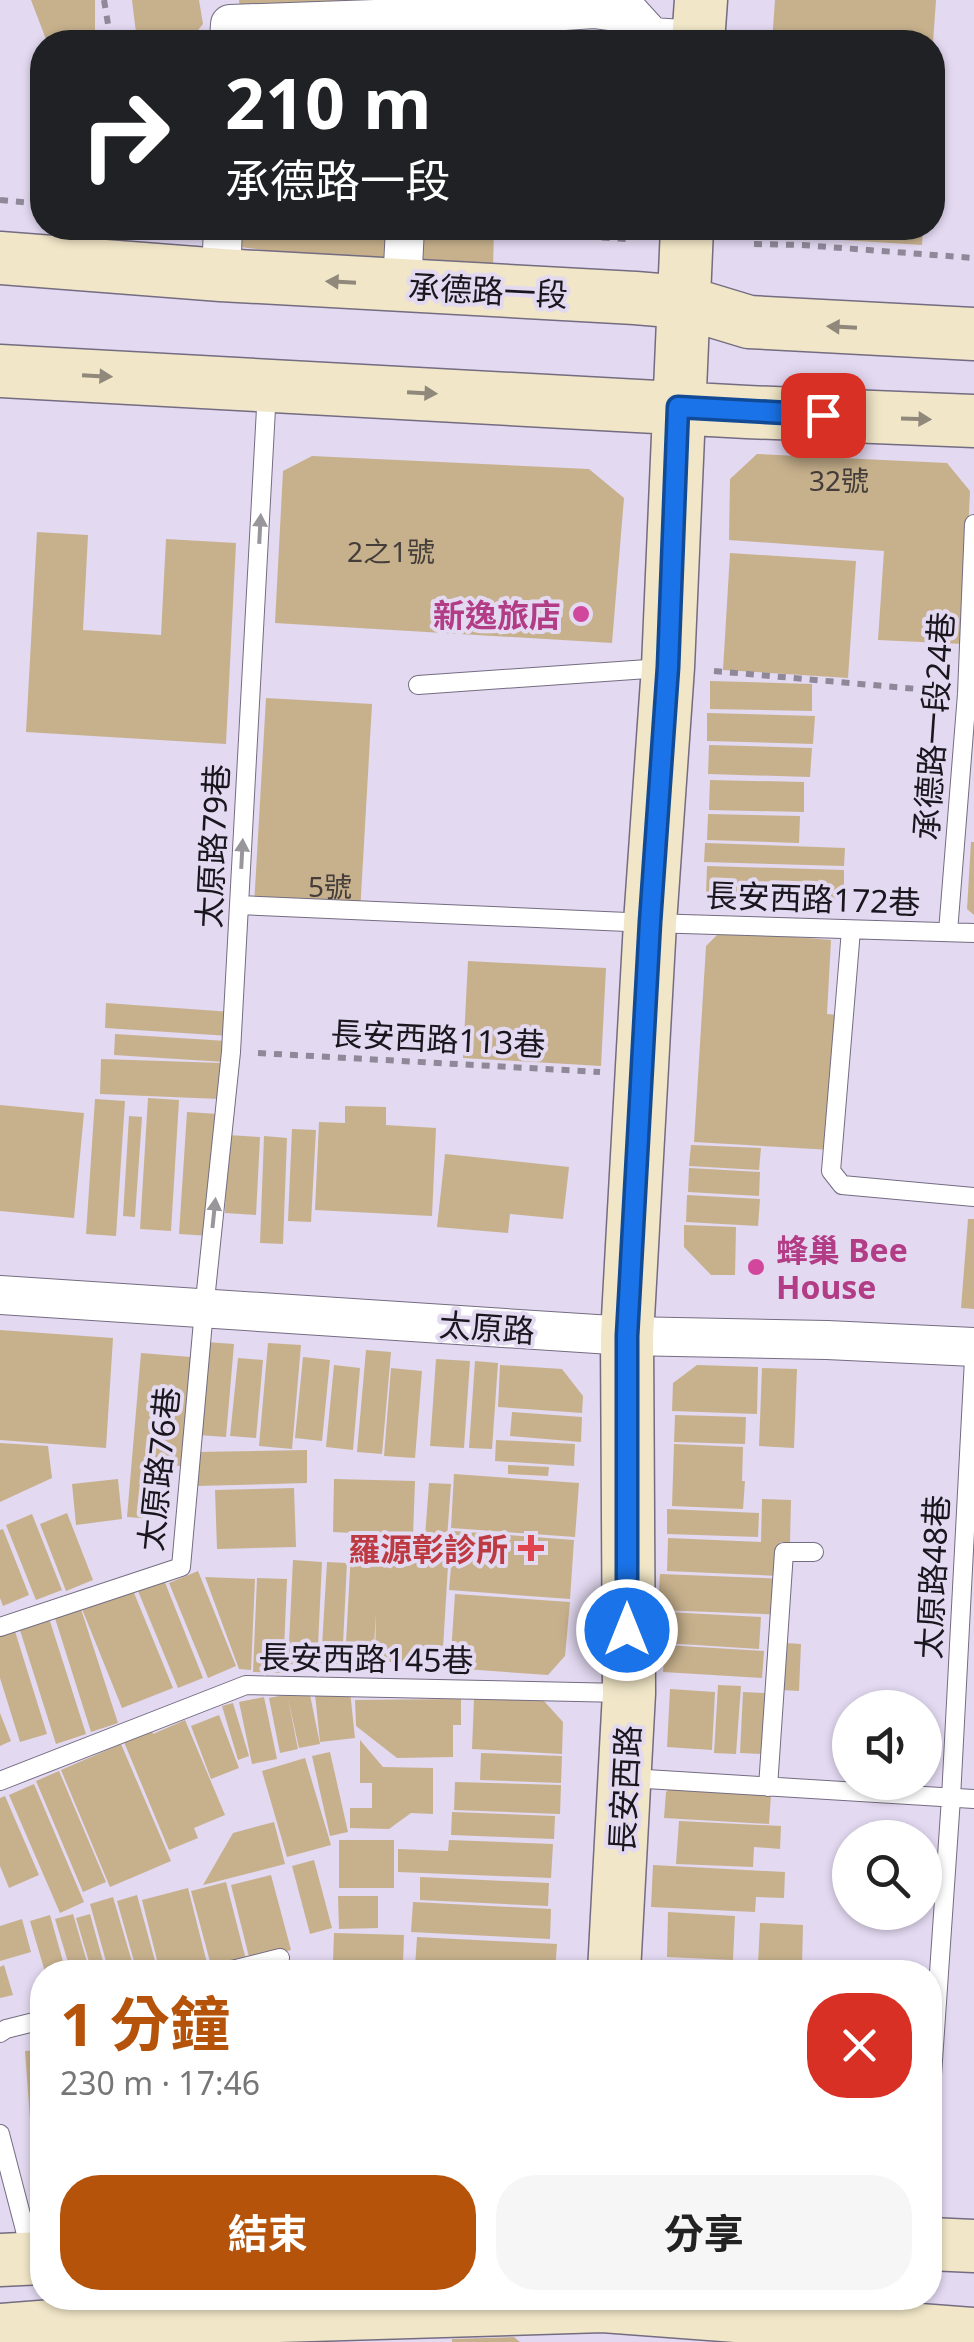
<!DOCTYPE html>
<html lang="zh-TW">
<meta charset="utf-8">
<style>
body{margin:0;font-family:"Noto Sans","Noto Sans TC",sans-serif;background:#f6f6f6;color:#222;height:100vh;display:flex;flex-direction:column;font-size:38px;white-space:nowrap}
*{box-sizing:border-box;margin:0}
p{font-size:32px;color:#767676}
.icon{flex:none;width:55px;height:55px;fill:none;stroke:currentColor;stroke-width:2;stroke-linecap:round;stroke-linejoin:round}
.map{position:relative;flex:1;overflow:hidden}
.drawer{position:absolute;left:30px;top:1960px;width:912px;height:350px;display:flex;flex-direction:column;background:#fff;border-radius:40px;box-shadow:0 2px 8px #0004}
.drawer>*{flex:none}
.hud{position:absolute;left:30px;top:30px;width:915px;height:210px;border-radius:40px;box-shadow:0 2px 8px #0004;background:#202124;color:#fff;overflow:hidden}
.fabs{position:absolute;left:832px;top:1690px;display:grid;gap:20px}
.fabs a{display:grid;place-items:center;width:110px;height:110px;border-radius:50%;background:#fff;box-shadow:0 2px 8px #0004;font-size:50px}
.pin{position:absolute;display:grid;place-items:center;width:85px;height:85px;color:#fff;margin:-42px;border-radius:20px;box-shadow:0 5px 15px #0006}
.me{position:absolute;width:110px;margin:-55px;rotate:0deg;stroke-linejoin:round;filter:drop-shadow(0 0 8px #0008)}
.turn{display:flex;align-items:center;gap:35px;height:210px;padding:0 30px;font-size:45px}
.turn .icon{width:130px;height:130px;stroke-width:2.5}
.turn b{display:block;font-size:70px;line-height:85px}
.round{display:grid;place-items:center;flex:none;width:105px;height:105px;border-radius:40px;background:#f6f6f6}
.head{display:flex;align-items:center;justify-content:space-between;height:170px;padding:0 30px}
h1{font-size:60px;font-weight:700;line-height:75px;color:#b45309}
.button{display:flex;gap:20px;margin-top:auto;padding:20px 30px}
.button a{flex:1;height:115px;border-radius:40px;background:#b45309;color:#fff;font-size:40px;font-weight:700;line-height:115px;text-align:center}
.button a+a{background:#f6f6f6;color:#222}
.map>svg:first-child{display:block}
</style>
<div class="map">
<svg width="974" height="2342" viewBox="0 0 974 2342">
<rect width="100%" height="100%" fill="#e3d9f1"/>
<!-- building -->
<path fill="#c7b18d" d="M31 0H95V42H47Z
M132 0H199L203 24 195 34 137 41Z
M239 0H407L260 8V3L240 11Z
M775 0H936L933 42H772Z
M333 28 400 29V42H332Z
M424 30 508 37 507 42H423Z
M234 228H389L387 253 382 259 304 255 233 246Z
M412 228H494L493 270 409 263Z
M761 228H923L922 245 760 235Z
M757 454 947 463 970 491 963 644 878 640 884 551 729 540 730 479Z
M312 456 589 469 624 498 612 643 275 623 283 471Z
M37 532 88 535 83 630 161 635 166 539 236 543 226 744 26 732Z
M730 553 856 561 848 678 723 670Z
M710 681 812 684V711L710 709Z
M266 698 372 704 360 913 254 906Z
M707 713 815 716 813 744 707 741Z
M709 745 812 748 810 777 708 774Z
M710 780 804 782V812L709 810Z
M708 814 800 816 799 843 707 840Z
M971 842H974V915L967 909Z
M705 843 845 848 844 866 704 862Z
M707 866 844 870V899L706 895Z
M721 931 831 940 827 1014 839 1015 832 1150 694 1142 706 946Z
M468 961 606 968 601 1066 463 1058Z
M106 1003 232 1012 230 1036 105 1028Z
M115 1034 227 1041 225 1062 114 1055Z
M101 1059 222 1063 220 1099 100 1094Z
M148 1098 179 1100 171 1231 140 1229Z
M95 1099 125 1101 116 1236 86 1234Z
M0 1105 84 1113 74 1218 0 1211Z
M345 1106 386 1107V1125L436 1128 432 1216 315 1210 319 1122 345 1123Z
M187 1112 219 1114 211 1236 179 1234Z
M129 1116 142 1117 135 1217 123 1216Z
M292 1129 316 1130 311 1222 288 1221Z
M228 1135 260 1137 256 1215 225 1213Z
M264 1136 287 1138 283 1244 260 1243Z
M691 1145 761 1148 759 1170 689 1166Z
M445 1154 569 1167 563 1219 510 1214 508 1233 437 1227Z
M689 1168 760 1172 759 1196 688 1192Z
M687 1195 760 1199 758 1226 686 1222Z
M968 1219H974V1309L961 1308Z
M684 1225 736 1227 735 1275H711L684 1247Z
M0 1330 113 1338 106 1448 0 1440Z
M206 1342 234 1344 226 1437 198 1435Z
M268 1343 301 1345 292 1449 259 1446Z
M366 1350 391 1352 382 1454 357 1452Z
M141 1353 191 1357 181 1466 171 1465 166 1520 127 1517Z
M303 1357 330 1360 322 1441 295 1438Z
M238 1358 263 1360 256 1438 230 1436Z
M436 1359 470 1361 464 1448 430 1446Z
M475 1361 498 1363 492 1449 469 1448Z
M334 1365 360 1368 353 1450 326 1447Z
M500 1365 562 1369 583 1396 582 1413 498 1407Z
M697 1365 758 1367 757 1414 672 1411 673 1383Z
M391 1368 422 1371 415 1458 384 1456Z
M762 1368 797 1369 794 1448 759 1446Z
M512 1412 582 1417 581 1442 510 1436Z
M675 1415 746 1417 745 1444 674 1442Z
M496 1440 575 1444 574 1466 495 1461Z
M0 1443 48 1446 52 1478 0 1502Z
M674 1444 743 1447 742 1481H745L743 1509 672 1506Z
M307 1450V1483L196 1486 195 1452Z
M508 1465 549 1467 548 1476 508 1474Z
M454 1474 579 1483 575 1537 451 1528Z
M118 1479 122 1519 76 1525 72 1484Z
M334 1479 415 1481 413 1536 333 1532Z
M429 1483 451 1484 447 1539 425 1537Z
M294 1488 296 1547 217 1549 215 1490Z
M762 1499 791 1500 790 1542H780L779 1576 667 1571 668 1538 761 1542Z
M667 1509 759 1513 758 1537 667 1534Z
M67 1513 93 1580 66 1591 40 1524Z
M32 1514 62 1590 36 1600 6 1525Z
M3 1529 29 1595 3 1606 0 1598V1530Z
M454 1531 574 1540 570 1599 449 1590Z
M381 1545 449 1549 442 1665 375 1661 376 1614 373 1662 345 1661 351 1552 381 1554Z
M293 1560 322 1562 317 1666 288 1664Z
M327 1562 347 1563 342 1664 321 1663Z
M198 1571 236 1666 208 1678 169 1583Z
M660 1574 788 1579 787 1615 658 1610Z
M205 1577 255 1579 251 1670 239 1669Z
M257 1578 287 1579 283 1673 253 1672Z
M164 1580 203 1678 178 1688 138 1591Z
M132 1588 173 1688 122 1708 82 1609Z
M455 1594 570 1602 565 1656 548 1675 450 1668Z
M80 1606 118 1723 91 1732 54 1615Z
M666 1612 761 1617 759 1649 664 1643Z
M48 1615 86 1734 56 1744 18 1624Z
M14 1628 47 1734 20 1742 0 1678V1633Z
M768 1642 801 1644 799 1691 765 1689Z
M665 1645 764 1651 762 1678 663 1672Z
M718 1685 741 1686 736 1754 714 1753Z
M670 1689 715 1692 712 1750 667 1747Z
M309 1690 320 1744 299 1748 288 1699 298 1749 280 1753 269 1698Z
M350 1691 355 1738 320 1742 315 1694Z
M743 1692 765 1693 761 1754 740 1753Z
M264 1697 277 1759 252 1764 239 1702Z
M474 1698 544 1701 563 1722 562 1754 472 1749Z
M461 1699V1725H453V1757L397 1758 356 1726 355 1700Z
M233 1703 249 1756 238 1760 222 1706Z
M0 1713 11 1741 0 1746Z
M219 1715 239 1768 211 1779 191 1726Z
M185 1720 225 1815 194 1828 198 1838 169 1850 124 1742 152 1730 153 1734Z
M360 1740 383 1767 433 1768V1814L411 1813 389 1829 350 1828V1808H372V1783H360Z
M121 1744 171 1861 110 1887 61 1770Z
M330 1752 348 1832 330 1836 312 1756Z
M481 1753 562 1756 561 1783 480 1780Z
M305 1758 331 1845 287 1857 262 1771Z
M59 1771 106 1882 83 1892 36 1781Z
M685 1775 772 1780 769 1824 664 1818 666 1792Z
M455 1782 561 1785 560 1814 454 1810Z
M34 1784 84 1902 60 1913 9 1795Z
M5 1796 39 1875 9 1888 0 1866V1798Z
M452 1812 555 1816 554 1839 451 1835Z
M679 1821 781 1826 780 1849 754 1847 753 1867 676 1864Z
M274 1822 285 1864 203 1885 233 1833Z
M339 1840H394V1888H339Z
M449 1840 553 1844 551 1878 398 1872V1849L448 1851Z
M314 1860 332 1928 310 1934 292 1866Z
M653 1865 785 1872 784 1898 756 1897 755 1912 651 1907Z
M271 1875 291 1950 250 1961 231 1885Z
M420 1877 549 1883 548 1906 420 1900Z
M226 1882 246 1960 212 1969 191 1891Z
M188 1888 207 1963 170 1972H160L142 1900Z
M137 1895 157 1968 143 1972H137L117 1901Z
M338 1896H378V1928L339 1929Z
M113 1897 135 1972H109L90 1904Z
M413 1902 551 1909 550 1939 411 1932Z
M668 1912 735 1916 733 1960 667 1957Z
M73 1914 90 1972H71L55 1919Z
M90 1914 106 1972H92L76 1918Z
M50 1915 66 1972H45L30 1921Z
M22 1919 31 1952 0 1961V1926Z
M760 1923 803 1925 802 1966 758 1964Z
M334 1933 404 1935 403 1964 333 1962Z
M417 1937 557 1944 555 1972 415 1967Z
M651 1963 775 1969V1972H651Z
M4 1965 13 1995 0 1998V1967Z
M42 2050V2186L35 2187 25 2051Z
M514 2337 520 2342H452V2339Z"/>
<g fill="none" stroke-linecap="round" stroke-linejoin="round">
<!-- lane casing -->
<g stroke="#746c81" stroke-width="20">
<path id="lane" d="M418 685 662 668
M239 905 650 923 974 933
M851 930 831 1171 842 1185 974 1197
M948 932 967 694 974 524
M0 1627 181 1567 204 1310 231 1052 267 390
M630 1778 974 1799
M0 1781 246 1685 623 1693
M768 1787 784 1552H814
M224 1972 280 1958
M0 2033 6 2029 42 2020
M930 2104 951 1798 974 1359
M0 2134 31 2253"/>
</g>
<!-- street casing -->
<g stroke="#746c81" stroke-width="40">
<path id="street" d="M229 42 230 24 519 14 594 9 631 14 652 37 698 40
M221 275 223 228
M402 286 405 228
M0 1295 627 1336 827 1340 974 1347"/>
</g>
<!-- secondary casing -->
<g stroke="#746c81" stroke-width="55">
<path id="secondary" d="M698 42 701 0
M0 258 221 275 635 298 683 302 749 322 974 334
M0 371 747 412 974 421
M614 1972 629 1693 627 1336 650 923 668 667 687 228
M930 2244 974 2246
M0 2260 42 2258
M0 2330 116 2321 603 2306 974 2334"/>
</g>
<!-- path -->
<path stroke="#8f8899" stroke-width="6" stroke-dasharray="8 8" stroke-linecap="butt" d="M104 0 111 42
M0 200 42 204
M442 228 627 239 636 228
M754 244 802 245 974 258
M714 671 940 691
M258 1053 600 1072"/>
<!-- lane -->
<use href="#lane" stroke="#fff" stroke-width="18"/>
<!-- street -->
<use href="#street" stroke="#fff" stroke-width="38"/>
<!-- secondary -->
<use href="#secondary" stroke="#f1e6c7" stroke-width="52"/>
</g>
<!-- one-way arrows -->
<defs><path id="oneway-solid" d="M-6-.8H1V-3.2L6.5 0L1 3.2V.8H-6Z" transform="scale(2.5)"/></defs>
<g fill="#90887b">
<use href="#oneway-solid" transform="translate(341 282) rotate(-177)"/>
<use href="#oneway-solid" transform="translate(842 327) rotate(-177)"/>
<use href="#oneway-solid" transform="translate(97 376) rotate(3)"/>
<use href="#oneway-solid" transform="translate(422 393) rotate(3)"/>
<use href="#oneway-solid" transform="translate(916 419) rotate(2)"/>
</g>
<g fill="#98969a">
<use href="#oneway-solid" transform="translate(260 529) rotate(-87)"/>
<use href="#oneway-solid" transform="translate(242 854) rotate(-87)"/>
<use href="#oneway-solid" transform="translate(214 1213) rotate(-84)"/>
</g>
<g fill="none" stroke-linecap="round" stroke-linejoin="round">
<!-- route casing -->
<g stroke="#114b97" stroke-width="25">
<path id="route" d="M627 1630V1336L650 922 668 667 678 407 823 415"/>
</g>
<!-- route -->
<use href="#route" stroke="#1a73e8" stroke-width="18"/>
</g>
<!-- markers -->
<g fill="#d1479c" stroke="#e3d9f1" stroke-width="4">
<circle cx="581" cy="614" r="10"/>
<circle cx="756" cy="1267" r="10"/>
</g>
<path fill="#e0444e" stroke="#e3d9f1" stroke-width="4" d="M526 1533h10v10h10v10h-10v10h-10v-10h-10v-10h10z"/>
<g text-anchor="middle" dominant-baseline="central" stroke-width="8" stroke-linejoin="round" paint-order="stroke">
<!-- number labels -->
<g font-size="28" fill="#443d3a">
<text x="839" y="480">32號</text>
<text x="391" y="551">2之1號</text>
<text x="330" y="886">5號</text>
</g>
<!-- street labels -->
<g font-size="32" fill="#19161e" stroke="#e3d9f1">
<text transform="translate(488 290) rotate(3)">承德路一段</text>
<text transform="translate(933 726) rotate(-86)">承德路一段24巷</text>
<text transform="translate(212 846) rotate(-87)">太原路79巷</text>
<text transform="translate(813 898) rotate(2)">長安西路172巷</text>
<text transform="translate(438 1038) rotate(3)">長安西路113巷</text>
<text transform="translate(487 1327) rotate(4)">太原路</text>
<text transform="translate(158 1469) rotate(-84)">太原路76巷</text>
<text transform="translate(932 1577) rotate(-87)">太原路48巷</text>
<text transform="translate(366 1658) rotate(1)">長安西路145巷</text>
<text transform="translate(624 1789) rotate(-87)">長安西路</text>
</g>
<!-- hotel labels -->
<g font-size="32" font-weight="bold" fill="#b23c85" stroke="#e3d9f1" text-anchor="end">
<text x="561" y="614">新逸旅店</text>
<text x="776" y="1249" text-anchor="start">蜂巢 Bee<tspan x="776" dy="37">House</tspan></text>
</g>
<!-- health labels -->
<g font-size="32" font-weight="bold" fill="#be3a42" stroke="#e3d9f1" text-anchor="end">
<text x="508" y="1548">羅源彰診所</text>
</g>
</g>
</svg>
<div class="fabs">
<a><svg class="icon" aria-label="sound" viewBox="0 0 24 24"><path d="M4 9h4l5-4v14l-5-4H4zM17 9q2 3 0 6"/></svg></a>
<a><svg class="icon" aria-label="search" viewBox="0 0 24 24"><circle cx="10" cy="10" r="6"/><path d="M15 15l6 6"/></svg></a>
</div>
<div class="pin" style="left:823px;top:415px;background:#d93025"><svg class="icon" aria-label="arrive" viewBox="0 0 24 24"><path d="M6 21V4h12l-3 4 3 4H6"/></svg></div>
<svg class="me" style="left:627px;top:1630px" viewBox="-20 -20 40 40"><circle r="17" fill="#1a73e8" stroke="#fff" stroke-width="3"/><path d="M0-11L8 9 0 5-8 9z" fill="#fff"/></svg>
<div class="hud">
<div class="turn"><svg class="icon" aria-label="right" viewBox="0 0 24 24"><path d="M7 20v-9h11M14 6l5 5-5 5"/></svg><div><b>210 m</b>承德路一段</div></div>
</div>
<section class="drawer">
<div class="head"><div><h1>1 分鐘</h1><p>230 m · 17:46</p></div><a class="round" style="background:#d93025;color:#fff"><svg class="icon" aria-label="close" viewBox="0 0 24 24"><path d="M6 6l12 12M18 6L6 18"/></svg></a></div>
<div class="button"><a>結束</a><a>分享</a></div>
</section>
</div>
